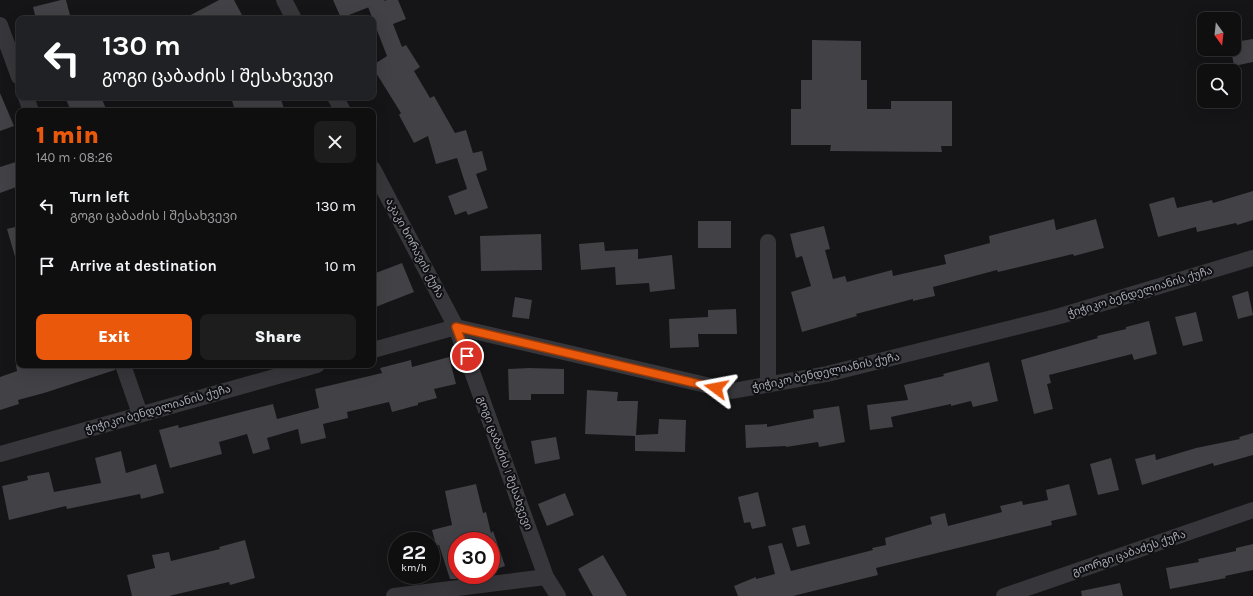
<!DOCTYPE html>
<meta charset="utf-8">
<style>
body{margin:0;font-family:Karla,"Noto Sans Georgian",sans-serif;background:#1e1d1e;color:#f1f3f6;height:100vh;display:flex;flex-direction:column;font-size:15px;white-space:nowrap}
*{box-sizing:border-box;margin:0}
p{font-size:13px;color:#9c9c9f}
.icon{flex:none;width:22px;height:22px;fill:none;stroke:currentColor;stroke-width:2;stroke-linecap:round;stroke-linejoin:round}
.map{position:relative;flex:1;overflow:hidden}
.sheet{position:absolute;left:16px;top:108px;width:360px;height:260px;display:flex;flex-direction:column;background:#100f10;border-radius:8px;box-shadow:0 4px 16px #0002,0 0 0 1px #302f30}
.sheet>*{flex:none}
.banner{position:absolute;left:16px;top:16px;width:360px;height:84px;border-radius:8px;box-shadow:0 4px 16px #0002,0 0 0 1px #302f30;background:#202124;color:#fff;overflow:hidden}
.needle{width:26px;rotate:165deg}
.tools{position:absolute;left:1197px;top:12px;display:grid;gap:8px}
.tools a{display:grid;place-items:center;width:44px;height:44px;border-radius:8px;background:#100f10;box-shadow:0 4px 16px #0002,0 0 0 1px #302f30;font-size:20px}
.speed{position:absolute;left:388px;top:532px;display:flex;gap:8px;font-size:20px;font-weight:700;text-align:center}
.speed>*{display:grid;place-content:center;width:52px;height:52px;border-radius:50%;background:#100f10;box-shadow:0 4px 16px #0002,0 0 0 1px #302f30;line-height:1}
.speed small{font-size:10px;font-weight:400}
.speed .limit{border:6px solid #d22;background:#fff;color:#111}
.pin{position:absolute;display:grid;place-items:center;width:34px;height:34px;color:#fff;margin:-17px;border:2px solid #fff;border-radius:50%;box-shadow:0 1px 4px #0007}
.me{position:absolute;width:44px;margin:-22px;rotate:283deg;stroke-linejoin:round;filter:drop-shadow(0 0 3px #0008)}
.turn{display:flex;align-items:center;gap:14px;height:84px;padding:0 20px;font-size:18px}
.turn .icon{width:52px;height:52px;stroke-width:2.5}
.turn b{display:block;font-size:28px;line-height:34px}
.round{display:grid;place-items:center;flex:none;width:42px;height:42px;border-radius:8px;background:#1e1d1e}
.headline{display:flex;align-items:center;justify-content:space-between;height:68px;padding:0 20px}
h1{font-size:24px;font-weight:800;line-height:30px;color:#ea580c}
.action{display:flex;gap:8px;margin-top:auto;padding:8px 20px}
.action a{flex:1;height:46px;border-radius:8px;background:#ea580c;color:#fff;font-size:16px;font-weight:800;line-height:46px;text-align:center}
.action a+a{background:#1e1d1e;color:#f1f3f6}
ul{padding:0;list-style:none}
li{display:flex;align-items:center;gap:12px;height:60px;padding:0 20px}
li div{flex:1}
li b{display:block;font-size:15px}
li em{font-style:normal}
.map>svg:first-child{display:block}
</style>
<div class="map">
<svg width="1253" height="596" viewBox="0 0 1253 596">
<rect width="100%" height="100%" fill="#151416"/>
<!-- building -->
<path fill="#414146" d="M61 0H66L71 19H36L33 7Z
M219 0H234L242 15 235 19H183Z
M333 0H384L385 1 341 18Z
M387 0H398L406 19 393 24 402 47 406 45 420 67 414 71 430 98 434 96 455 133 466 130 473 153 482 151 487 170 476 174 488 208 468 215 466 211 455 215 448 196 467 189 457 158 436 164 428 136 414 143 399 115 401 113 373 68V65L387 56 368 7Z
M1253 39V62L1234 66 1231 49H1234V42Z
M812 40 861 41V80H867V109H891V101H952V146H941L942 152 830 151 831 145H791V109H801V80H812Z
M0 93 14 126 0 131Z
M65 97H101L107 111H71Z
M231 97H280L285 111H235Z
M19 161V186L0 193V167Z
M1253 191V220L1237 225 1236 223 1197 232 1196 227 1158 237 1149 204 1174 197 1177 208 1212 200 1213 203Z
M1054 219 1056 230 1096 219 1104 248 1074 256 1073 254 998 272 997 270 933 287 935 296 913 301V299L856 314 857 316 802 332 791 292 811 286 802 256 796 258 790 234 824 226 830 249 825 250 833 279 845 276 847 282 892 270 893 276 946 264 944 255 990 243 989 236Z
M698 221H731V248H698Z
M19 226V259L16 260 7 229Z
M541 234 542 270 481 271 480 236Z
M604 242 605 251 638 249V259L672 255 675 289 650 292 649 283 616 285 615 267 581 270 579 244Z
M402 263 414 292 373 308V274Z
M1248 291 1253 315 1238 319 1232 296Z
M515 297 532 300 529 319 512 317Z
M736 309 737 334H698L699 347 670 348 669 319 708 317V310Z
M1196 312 1203 341 1183 346 1175 317Z
M1149 321 1157 354 1134 360 1132 354 1049 375 1051 383 1047 384 1053 409 1034 414 1021 360 1098 338 1097 336 1126 329V327Z
M449 357 456 384 434 389 437 398 418 403V405L392 412 389 402 347 412 348 418 323 424 326 438 301 444 298 429 267 438 270 449 253 454 247 434 219 442 222 454 170 468 159 430 178 425 179 428 273 404 277 419 319 408 315 389 382 373 380 368 411 360 412 367Z
M989 362 998 401 973 407 971 401 951 406V404L891 417 893 427 870 430 867 405 908 400 904 385 944 376 943 374Z
M16 365H114L115 370 44 393 18 400 19 404 0 410V377L17 371Z
M530 368 564 369V394H531V400H509L508 369Z
M587 390 618 392 617 401H638L636 435 658 434 659 419 686 420 685 452 635 451V436L585 434Z
M839 406 845 442 819 447 818 442 786 447V446L746 448 745 425 767 424V427L814 418 813 410Z
M1253 433V455L1214 466 1213 463 1142 485 1135 459 1155 454 1156 460 1196 448 1240 439 1239 437Z
M556 437 560 459 535 464 531 441Z
M121 451 126 473 156 464 164 493 141 499 140 494 67 509 66 506 9 520 2 486 28 480 27 476 49 472 54 492 101 483 95 458Z
M1111 458 1119 490 1098 495 1090 464Z
M476 484 483 513 486 512 491 533 493 531 505 566 491 571V541H457V579H450L439 545H436L432 530 452 525 445 491Z
M1069 484 1077 515 1051 521 1052 525 876 568 878 575 793 596H738L734 586 756 577V579L775 574 768 546 782 543 791 571 873 550 872 548 886 545 885 538 932 524 930 517 945 513 948 526 1002 512 1000 506 1022 501 1023 505 1048 500 1046 490Z
M758 492 766 526 752 529 750 522 744 523 738 497Z
M565 493 574 515 547 526 538 504Z
M805 525 810 544 797 547 792 528Z
M245 540 255 578 230 585 229 582 169 596H132L127 575 155 568 152 555 169 552 171 561 220 549 219 547Z
M1253 544V570L1225 576 1226 578 1170 589 1166 568 1199 562 1198 559 1236 551V548Z
M603 555 627 596H593L578 569Z
M1120 583 1123 596H1082L1081 591Z"/>
<g fill="none" stroke-linecap="round" stroke-linejoin="round">
<!-- street -->
<path stroke="#36363b" stroke-width="16" d="M284 0 294 19
M0 25 19 77
M26 97 31 111
M335 97 343 111
M373 169 456 327 546 577 558 596
M768 242V385
M373 350 456 327 732 391 827 374 1060 316 1253 258
M123 365 140 414
M0 454 317 365
M394 596 546 577
M1004 596 1253 510"/>
</g>
<g fill="none" stroke-linecap="round" stroke-linejoin="round">
<!-- route casing -->
<g stroke="#983908" stroke-width="10">
<path id="route" d="M467 356 456 327 716 388"/>
</g>
<!-- route -->
<use href="#route" stroke="#ea580c" stroke-width="7"/>
</g>
<g text-anchor="middle" dominant-baseline="central" stroke-width="4" stroke-linejoin="round" paint-order="stroke">
<!-- street labels -->
<g font-size="11" fill="#a7aab6" stroke="#100f11">
<text transform="translate(415 248) rotate(62)">აკაკი ხორავის ქუჩა</text>
<text transform="translate(1140 292) rotate(-17)">ჭიჭიკო ბენდელიანის ქუჩა</text>
<text transform="translate(826 372) rotate(-12)">ჭიჭიკო ბენდელიანის ქუჩა</text>
<text transform="translate(158 409) rotate(-16)">ჭიჭიკო ბენდელიანის ქუჩა</text>
<text transform="translate(505 463) rotate(70)">გოგი ცაბაძის I შესახვევი</text>
<text transform="translate(1129 553) rotate(-19)">გიორგი ცაბაძეს ქუჩა</text>
</g>
</g>
</svg>
<div class="tools">
<a><svg class="needle" viewBox="-14 -14 28 28"><path d="M0-13l5 13h-10z" fill="#e53935"/><path d="M0 13l5-13h-10z" fill="#9c9c9f"/></svg></a>
<a><svg class="icon" aria-label="search" viewBox="0 0 24 24"><circle cx="10" cy="10" r="6"/><path d="M15 15l6 6"/></svg></a>
</div>
<div class="speed"><div>22<small>km/h</small></div><div class="limit">30</div></div>
<div class="pin" style="left:467px;top:356px;background:#d93025"><svg class="icon" aria-label="arrive" viewBox="0 0 24 24"><path d="M6 21V4h12l-3 4 3 4H6"/></svg></div>
<svg class="me" style="left:716px;top:388px" viewBox="-20 -20 40 40"><path d="M0-17L14 15 0 8-14 15z" fill="#ea580c" stroke="#fff" stroke-width="4"/></svg>
<div class="banner">
<div class="turn"><svg class="icon" aria-label="left" viewBox="0 0 24 24"><path d="M17 20v-9H6M10 6l-5 5 5 5"/></svg><div><b>130 m</b>გოგი ცაბაძის I შესახვევი</div></div>
</div>
<section class="sheet">
<div class="headline"><div><h1>1 min</h1><p>140 m · 08:26</p></div><a class="round"><svg class="icon" aria-label="close" viewBox="0 0 24 24"><path d="M6 6l12 12M18 6L6 18"/></svg></a></div>
<ul>
<li><svg class="icon" aria-label="left" viewBox="0 0 24 24"><path d="M17 20v-9H6M10 6l-5 5 5 5"/></svg><div><b>Turn left</b><p>გოგი ცაბაძის I შესახვევი</p></div><em>130 m</em></li>
<li><svg class="icon" aria-label="arrive" viewBox="0 0 24 24"><path d="M6 21V4h12l-3 4 3 4H6"/></svg><div><b>Arrive at destination</b></div><em>10 m</em></li>
</ul>
<div class="action"><a>Exit</a><a>Share</a></div>
</section>
</div>
